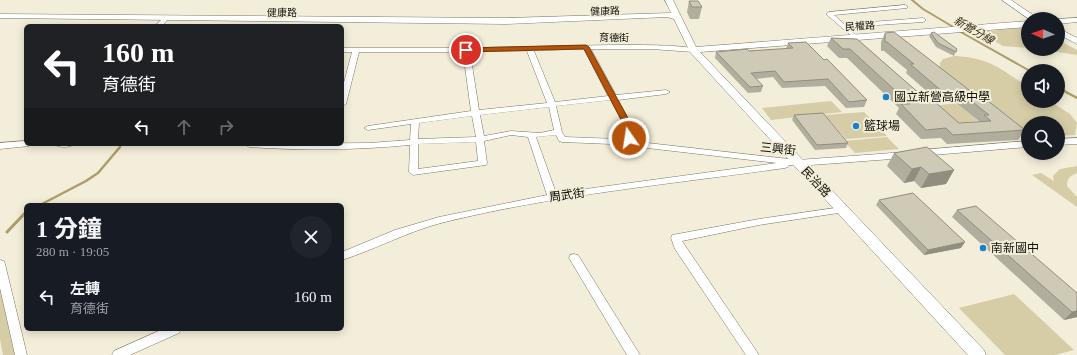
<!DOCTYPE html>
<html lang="zh-TW">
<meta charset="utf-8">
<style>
body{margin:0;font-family:"Times New Roman","Noto Sans TC",serif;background:#20242c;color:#f1f3f6;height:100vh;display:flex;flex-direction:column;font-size:15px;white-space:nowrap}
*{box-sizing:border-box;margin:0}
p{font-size:13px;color:#9ea1a6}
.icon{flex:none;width:22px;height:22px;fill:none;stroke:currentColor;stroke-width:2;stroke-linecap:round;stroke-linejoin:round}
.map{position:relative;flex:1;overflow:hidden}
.details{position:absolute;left:24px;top:203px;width:320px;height:128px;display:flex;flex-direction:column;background:#171b24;border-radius:6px;box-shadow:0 2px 10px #0003}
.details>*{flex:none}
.top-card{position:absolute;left:24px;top:24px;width:320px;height:122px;border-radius:6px;box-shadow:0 2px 10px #0003;background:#202124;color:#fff;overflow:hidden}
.needle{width:26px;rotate:272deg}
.controls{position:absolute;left:1021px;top:12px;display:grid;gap:8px}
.controls a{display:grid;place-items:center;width:44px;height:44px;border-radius:50%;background:#171b24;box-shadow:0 2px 10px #0003;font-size:20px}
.pin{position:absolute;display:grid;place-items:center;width:34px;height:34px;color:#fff;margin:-17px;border:2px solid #fff;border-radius:50%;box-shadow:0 1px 4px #0007}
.me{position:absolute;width:44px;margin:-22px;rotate:347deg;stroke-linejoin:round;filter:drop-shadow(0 0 3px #0008)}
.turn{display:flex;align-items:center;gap:14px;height:84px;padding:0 12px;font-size:18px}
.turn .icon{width:52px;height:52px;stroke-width:2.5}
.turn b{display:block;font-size:28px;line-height:34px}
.lanes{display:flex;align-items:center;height:38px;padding:0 12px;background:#0003;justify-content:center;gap:20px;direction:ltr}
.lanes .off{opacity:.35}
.round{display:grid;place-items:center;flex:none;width:42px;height:42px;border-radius:21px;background:#20242c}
.headline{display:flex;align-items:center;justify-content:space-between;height:68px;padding:0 12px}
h1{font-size:24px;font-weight:700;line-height:30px}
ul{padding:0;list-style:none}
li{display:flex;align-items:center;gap:12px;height:52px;padding:0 12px}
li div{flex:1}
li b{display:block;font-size:15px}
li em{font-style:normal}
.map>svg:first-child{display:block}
</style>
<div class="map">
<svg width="1077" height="355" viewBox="0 0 1077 355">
<rect width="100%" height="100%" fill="#f3eed9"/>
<!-- green -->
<path fill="#d6cda7" d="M1028 27V48L1003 46 978 32Z
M1058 40 1077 50V55L1038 49H1058Z
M954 56C988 57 1001 69 1028 87V101H1050L1070 114 1077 123 1075 135 1058 136V123H1028V138L934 66H940V63L943 59Z
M831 101 842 112 771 120 762 108Z
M958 103 978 121 953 123 931 106Z
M864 112 887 136 846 139 825 115Z
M887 137 899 149 855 153 844 141Z
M1077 166V173C1070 176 1067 178 1067 186L1077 197V207L1032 175 1041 173 1054 181 1053 176 1060 169Z
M0 284 16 355H3L0 339Z
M1014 294 1074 350 1055 355H1005L959 308Z"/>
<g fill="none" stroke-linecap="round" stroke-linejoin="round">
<!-- stream-far2 -->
<path stroke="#ab9e69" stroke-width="2" d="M912 0 923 9 955 28
M959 31 1030 71
M1058 87 1066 92"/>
<!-- stream-far1 -->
<path stroke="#ab9e69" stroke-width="2.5" d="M1064 91 1077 98
M40 205 86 181 98 173 120 147"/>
<!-- stream -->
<path stroke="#ab9e69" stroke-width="3" d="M7 232 26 212"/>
<!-- minor casing -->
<g stroke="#7b7765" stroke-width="1">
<path id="minor" d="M905 5 907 6V8L834 15 844 24 923 18 926 20 923 22 848 27 858 37 855 39 826 14 829 12Z
M164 17 169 18 162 26H155Z
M612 45C625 45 689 44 696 50L693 52 652 49H591L616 95 666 90 670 92 666 94 618 100 635 131 633 138 630 141 798 160 905 152 909 155 905 158 798 166 789 165 788 167 785 168C671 184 553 195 441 223 407 232 376 249 342 260V252L395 230 439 217 547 195 528 137 511 135 484 141 487 163 486 165 413 175 409 172 410 145C356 150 303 151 249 147L245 144 369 143 410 140 411 124 368 130 364 128 368 126 471 111 463 52H359L346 104 342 106V90L352 52H342V48H459ZM584 49 608 96 555 102 534 51ZM527 51 547 103 479 110 470 52ZM611 100 627 131 625 137 619 139 565 137 562 132 556 106ZM549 107 554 130 540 133 511 131 484 136 480 115ZM472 116 476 137 418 139 419 123ZM556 135 559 141 562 142 611 144 618 146 621 145 777 163 556 193 536 137ZM476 142 478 161 418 169V144Z
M1077 138V144L1058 145V139Z
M26 141V144H30L29 146 0 149V143Z
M1028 141V147L921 156 917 153 921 150Z
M53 144H75C70 148 58 148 53 144Z
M842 207 845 208 847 210 845 212 759 225 682 241 759 355H746L675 249 671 238 672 235 759 219Z
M574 254 578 255 640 355H627L569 258 570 255Z
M0 260 4 261 5 264 27 355H15L0 288Z
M163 329H181L179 333 130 355H112L114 351Z"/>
</g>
<!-- tertiary casing -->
<g stroke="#7b7765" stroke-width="1">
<path id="tertiary" d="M665 0H673L696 47 1028 21V27L700 52 984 350 986 355H968L690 52 674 19 667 17 506 24 0 18V14L506 18 671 13Z
M1002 0H1011L1039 19H1029Z
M1077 18V22L1058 24V19H1056Z
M1058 28 1077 38V44L1058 34Z"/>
</g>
<!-- minor -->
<use href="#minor" fill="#fff" fill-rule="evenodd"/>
<!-- tertiary -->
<use href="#tertiary" fill="#fff" fill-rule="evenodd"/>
</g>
<!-- wall -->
<path fill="#b2ae9d" d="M689 1 702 7 699 19H690L687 12Z
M885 33 973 93 1025 130 1018 140 947 144 941 138 921 139 896 114 899 108 847 58H839L827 46 831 38 857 39 929 102 959 123 980 122 954 101 939 102 906 73 907 70 884 51H881V42Z
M931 33 957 49 954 56 936 47 929 36Z
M788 43 824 60 867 100 864 107 846 108 825 86 782 88 773 77 756 79 763 86 761 92 748 93 715 58 716 52 786 49Z
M794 115 848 143 846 148 815 150 792 120Z
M894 153 954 170 946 184 921 188 914 181 904 183 887 166Z
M879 200 961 248 924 255 876 205Z
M957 210 1077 293V317L1064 320 952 217Z"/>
<!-- shaded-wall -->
<path fill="#918d7f" d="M921 167 914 181 904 183 912 169Z
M954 170 946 184 921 188 929 174Z
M965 242 961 248 924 255 928 250Z
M1077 311V317L1064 320 1072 312Z"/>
<!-- building -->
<path fill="#cfcab6" stroke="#918d7f" d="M689 1H698L702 7H692Z
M894 32 973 93H978L1025 130 953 135 946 128 926 130 901 104H910L850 49H843L831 38 857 39 929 102H935L959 123 991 121 984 115H989L959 91 944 93 910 64H914L887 42H885V33Z
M934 32 957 49 956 52 938 43 931 33Z
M806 42 824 60 827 59 867 100 849 102 828 79 784 82 775 71 751 73 763 86 750 87 716 52 747 49 749 51 793 48 788 43Z
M823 113 848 143 817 145 794 115Z
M927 147 954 170 929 174 921 167 912 169 894 153Z
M913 193 965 242 928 250 879 200Z
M976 206 1077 293V311L1072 312 957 210Z"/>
<!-- route -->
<path fill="#b45309" stroke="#753606" d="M586 45 589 47 635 131 632 139H626L625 138 627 131 584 49 466 52 462 50 466 48Z"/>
<!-- markers -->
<g fill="#1980cb" stroke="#f3eed9" stroke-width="1.5">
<circle cx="886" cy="97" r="4"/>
<circle cx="856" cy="126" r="4"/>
<circle cx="983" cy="248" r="4"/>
</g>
<g text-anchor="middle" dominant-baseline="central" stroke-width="4" stroke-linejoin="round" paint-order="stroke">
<!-- far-street labels -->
<g font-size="10" fill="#121009" stroke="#f3eed9">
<text transform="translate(605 11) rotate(-2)">健康路</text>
<text x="282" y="12">健康路</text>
<text transform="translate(860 26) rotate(-4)">民權路</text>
<text x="614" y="37">育德街</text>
</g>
<!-- far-water labels -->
<g font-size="11" font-style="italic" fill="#2f2910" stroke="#f3eed9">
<text transform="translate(974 30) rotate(30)">新營分線</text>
</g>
<!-- poi labels -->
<g font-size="12" fill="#121009" stroke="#f3eed9" text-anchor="start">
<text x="894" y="97">國立新營高級中學</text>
<text x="864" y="126">籃球場</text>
<text x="991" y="248">南新國中</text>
</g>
<!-- street labels -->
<g font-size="12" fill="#121009" stroke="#f3eed9">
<text transform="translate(778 149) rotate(6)">三興街</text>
<text transform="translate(816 182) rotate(47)">民治路</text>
<text transform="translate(567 195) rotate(-8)">周武街</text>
</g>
</g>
</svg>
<div class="controls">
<a><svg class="needle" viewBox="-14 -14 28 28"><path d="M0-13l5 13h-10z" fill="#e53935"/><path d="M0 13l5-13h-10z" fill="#9ea1a6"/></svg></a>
<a><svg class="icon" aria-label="sound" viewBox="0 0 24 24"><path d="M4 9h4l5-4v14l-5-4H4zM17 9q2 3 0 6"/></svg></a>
<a><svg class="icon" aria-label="search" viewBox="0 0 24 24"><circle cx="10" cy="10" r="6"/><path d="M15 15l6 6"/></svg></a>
</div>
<div class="pin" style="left:466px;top:50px;background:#d93025"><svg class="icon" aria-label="arrive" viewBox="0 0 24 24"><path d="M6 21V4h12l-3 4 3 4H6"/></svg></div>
<svg class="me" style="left:629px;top:138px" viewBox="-20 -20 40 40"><circle r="17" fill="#b45309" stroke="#fff" stroke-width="3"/><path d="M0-11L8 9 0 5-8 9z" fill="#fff"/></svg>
<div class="top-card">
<div class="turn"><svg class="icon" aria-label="left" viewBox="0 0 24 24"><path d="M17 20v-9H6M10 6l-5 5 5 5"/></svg><div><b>160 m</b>育德街</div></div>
<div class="lanes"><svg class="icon" aria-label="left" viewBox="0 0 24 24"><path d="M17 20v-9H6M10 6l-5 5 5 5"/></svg><svg class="icon off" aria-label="ahead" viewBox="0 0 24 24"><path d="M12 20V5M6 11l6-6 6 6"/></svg><svg class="icon off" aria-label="right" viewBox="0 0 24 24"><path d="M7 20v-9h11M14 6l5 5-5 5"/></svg></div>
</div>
<section class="details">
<div class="headline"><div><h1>1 分鐘</h1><p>280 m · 19:05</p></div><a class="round"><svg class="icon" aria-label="close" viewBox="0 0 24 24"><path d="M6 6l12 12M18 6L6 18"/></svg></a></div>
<ul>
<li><svg class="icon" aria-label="left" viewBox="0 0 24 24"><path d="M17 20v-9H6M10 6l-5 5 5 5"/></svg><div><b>左轉</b><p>育德街</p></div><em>160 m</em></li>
</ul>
</section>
</div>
